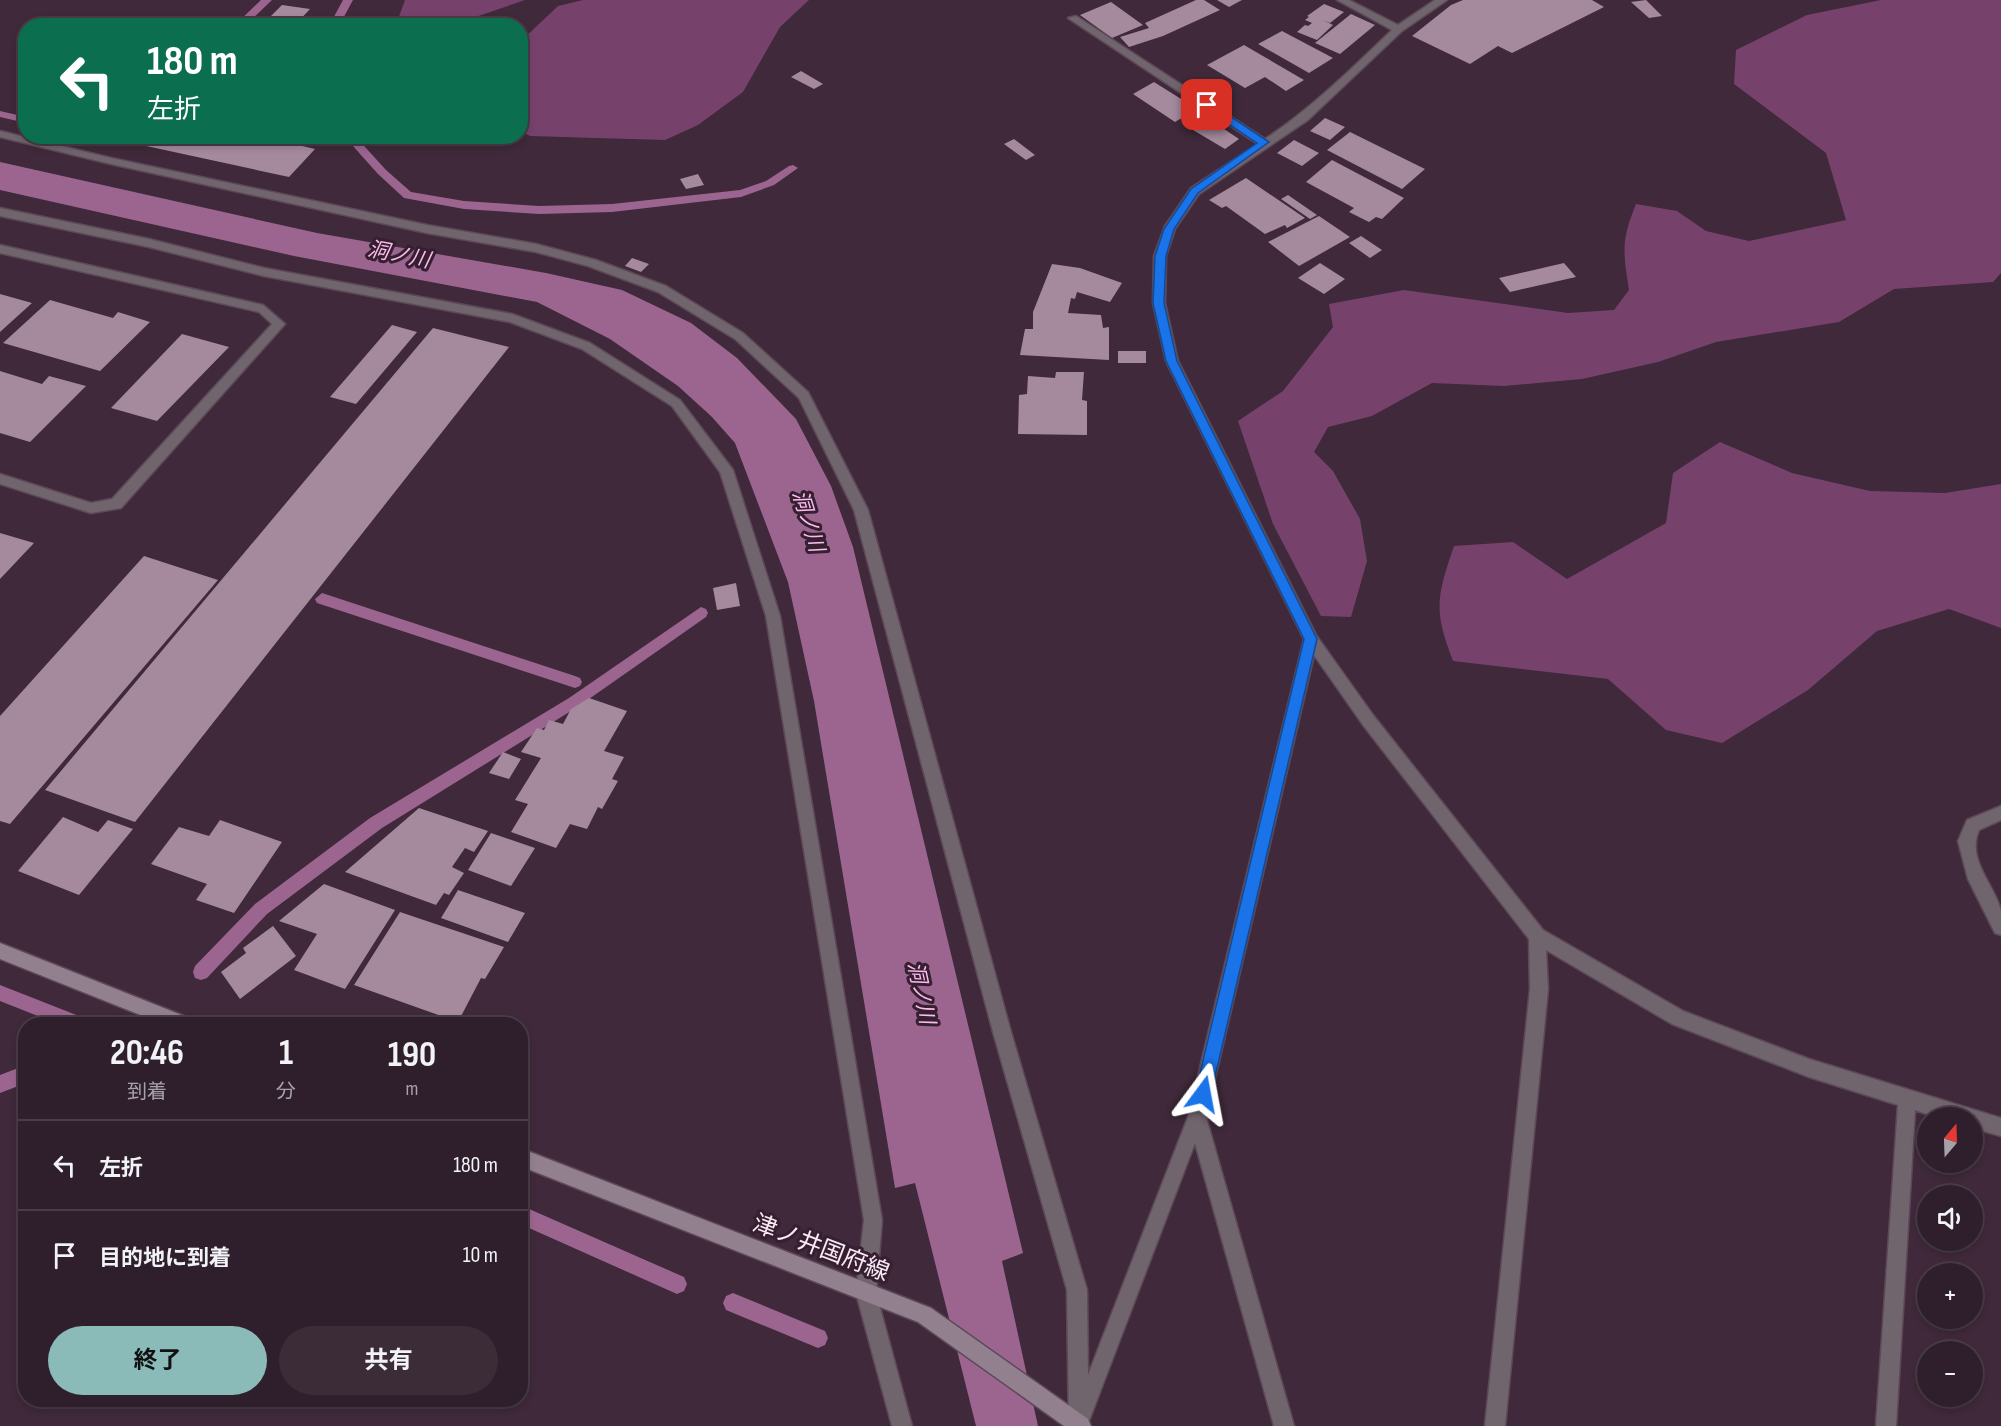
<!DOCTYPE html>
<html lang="ja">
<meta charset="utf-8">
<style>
body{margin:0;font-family:"Sofia Sans Condensed","Noto Sans JP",sans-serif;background:#3b2c38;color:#f1f3f6;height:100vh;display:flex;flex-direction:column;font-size:22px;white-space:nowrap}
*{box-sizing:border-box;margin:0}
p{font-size:20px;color:#a7a2a9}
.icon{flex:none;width:33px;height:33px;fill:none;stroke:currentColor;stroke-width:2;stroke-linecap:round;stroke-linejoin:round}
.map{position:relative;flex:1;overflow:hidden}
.sheet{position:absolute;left:18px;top:1017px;width:510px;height:390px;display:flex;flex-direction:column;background:#2f1f2c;border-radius:24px;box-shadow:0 3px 9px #0003,0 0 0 2px #4a3d48}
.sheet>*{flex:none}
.guide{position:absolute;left:18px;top:18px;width:510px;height:126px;border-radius:24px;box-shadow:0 3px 9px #0003,0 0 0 2px #4a3d48;background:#0b6e4f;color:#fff;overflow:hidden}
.needle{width:39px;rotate:19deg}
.fabs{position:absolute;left:1917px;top:1107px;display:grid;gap:12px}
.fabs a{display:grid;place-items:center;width:66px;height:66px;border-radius:50%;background:#2f1f2c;box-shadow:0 3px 9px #0003,0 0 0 2px #4a3d48;font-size:30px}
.pin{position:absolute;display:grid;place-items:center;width:51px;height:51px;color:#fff;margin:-26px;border-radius:12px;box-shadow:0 3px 9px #0006}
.me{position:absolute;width:66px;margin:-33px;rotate:13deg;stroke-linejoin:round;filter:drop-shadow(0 0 4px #0008)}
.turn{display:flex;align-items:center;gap:21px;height:126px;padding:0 30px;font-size:27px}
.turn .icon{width:78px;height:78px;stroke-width:2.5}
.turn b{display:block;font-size:42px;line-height:51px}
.eta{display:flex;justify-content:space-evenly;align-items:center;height:102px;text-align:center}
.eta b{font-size:36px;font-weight:700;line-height:42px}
.button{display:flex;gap:12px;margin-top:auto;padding:12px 30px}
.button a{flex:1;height:69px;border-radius:36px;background:#8bbbb9;color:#111;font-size:24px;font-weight:700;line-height:69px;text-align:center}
.button a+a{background:#3b2c38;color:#f1f3f6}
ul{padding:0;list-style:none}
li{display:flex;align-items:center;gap:18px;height:90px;padding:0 30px;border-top:2px solid #4a3d48}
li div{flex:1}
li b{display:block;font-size:22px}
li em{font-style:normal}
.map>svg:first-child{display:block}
</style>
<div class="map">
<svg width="2001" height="1426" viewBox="0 0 2001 1426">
<rect width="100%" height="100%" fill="#3f293a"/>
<!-- forest -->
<path fill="#76426c" d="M405 0H525L452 25H396Z
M583 0H809L780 27 743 92 698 125 665 140 530 136 521 131V41L558 6Z
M1881 0H2001V273L1993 282 1894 289 1839 322 1716 342 1658 362 1582 379 1504 386 1432 383 1372 416 1328 427 1314 452 1333 471 1360 519 1367 561 1351 617 1321 616 1273 524 1238 421 1283 391 1333 327 1329 304 1404 290 1568 313 1614 310 1629 290C1623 251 1621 241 1636 204L1677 211 1706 231 1749 241 1846 220 1826 153 1734 84 1736 50 1807 15Z
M1720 442 1792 473 1870 491 1945 493 2001 484V628L1949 609 1877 631 1808 690 1722 743 1666 730 1608 679 1453 661C1433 610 1437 596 1454 546L1513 542 1567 579 1666 523 1673 473Z"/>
<!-- water -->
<path fill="#9c6590" d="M0 162 317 233 546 273 622 290 691 323 737 358 796 419 831 486 853 547 1023 1253 1002 1261 1038 1426H976L915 1183 895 1188 814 701 788 582 735 443 712 417 678 386 610 339 537 302 294 256 0 190Z"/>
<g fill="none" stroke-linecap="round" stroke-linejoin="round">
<!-- stream -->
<path fill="#9c6590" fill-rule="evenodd" d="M261 0H272L245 26H234Z
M343 0H353L339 26H329Z
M0 111 26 117V123L0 117Z
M88 136H125L115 145Z
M344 136H355L386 170 411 192 464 201 539 206 612 204 740 190 766 181 789 166 793 165 798 168 774 185 741 197 612 212 539 214 464 209 404 198 378 174Z
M322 593 575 676 580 678 582 682 580 686 575 688 317 603 315 599Z
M701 607 706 609 708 613 706 617 579 706 382 828 267 914 207 978 201 980 195 978 193 972 195 966 255 904 370 818 569 698Z
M0 985 84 1018 86 1024H58L0 1001Z
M26 1065V1083L0 1093V1075Z
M520 1205 684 1277 687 1284 684 1291 677 1294 520 1224Z
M733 1293 825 1331 828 1338 825 1345 818 1348 726 1310 723 1303 726 1296Z"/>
</g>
<!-- building -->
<path fill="#a58a9e" d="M1196 0H1204L1220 10 1163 36 1129 47 1120 37 1149 28 1145 23Z
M1217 0H1242L1229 7Z
M1463 0H1592L1604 7 1512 53 1498 46 1470 64 1412 36 1451 5Z
M1646 0 1662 16 1649 18 1631 2Z
M1111 2 1143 25 1112 38 1080 15Z
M1324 4 1344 12 1330 23 1323 20 1333 25 1317 40 1297 32 1305 25 1308 26 1312 23 1305 20 1309 17 1307 16Z
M282 5 310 9 294 26H261Z
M1351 14 1375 25 1340 54 1315 43Z
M1282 31 1333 58 1309 73 1258 44Z
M1244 45 1304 80 1286 91 1265 77 1245 88 1207 65Z
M801 71 823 84 814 89 791 77Z
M1154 82 1197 109 1175 122 1133 94Z
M1200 113 1239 139 1225 149 1183 124Z
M1325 118 1345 127 1330 140 1310 131Z
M1350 132 1425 169 1402 189 1327 150Z
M145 136H260L315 149 289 177 137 144Z
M1014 139 1035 155 1026 160 1004 144Z
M1294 140 1319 153 1302 166 1277 153Z
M1332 160 1404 198 1382 219 1376 217 1369 222 1349 212 1354 208 1306 182Z
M698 174 704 185 686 189 680 179Z
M1246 178 1305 218 1287 228 1285 225 1265 234 1226 206 1222 208 1209 200Z
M1288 195 1317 215 1310 219 1281 199Z
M1319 216 1350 237 1299 266 1268 242Z
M1361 236 1382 250 1370 258 1349 243Z
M632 258 649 264 641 272 625 266Z
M1320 263 1345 279 1324 294 1298 278Z
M1564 263 1576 277 1510 292 1499 278Z
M1052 264 1080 268 1122 283 1110 302 1077 292 1075 299 1071 298 1068 313 1101 315 1103 328 1109 327V360L1020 355 1025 329H1033V312Z
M0 294 32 303 0 332Z
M50 300 113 318 118 312 150 322 100 371 3 343Z
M392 325 417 332 356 404 330 397Z
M433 328 509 347 135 822 45 790Z
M182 334 229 347 157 421 111 408Z
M1118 351H1146V363H1118Z
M0 371 42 384 49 376 86 386 30 442 0 433Z
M1056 372H1084L1082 400 1087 401V435L1018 434 1019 395 1027 394 1028 376 1055 378Z
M0 533 34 543 0 579Z
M144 556 218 580 10 824 0 821V716Z
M736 583 740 606 717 610 713 588Z
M589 698 627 711 604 751 624 757 612 779 618 781 602 809 598 807 587 829 570 824 556 848 511 832 528 804 515 800 541 758 521 752 537 728 544 730 549 720 563 724 571 709Z
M503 752 521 759 509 779 489 773Z
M419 808 488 831 474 852 465 848 452 867 464 873 449 895 444 893 436 905 345 872Z
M63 817 98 832 108 820 133 829 79 895 18 871Z
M220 820 282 842 234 913 196 900 207 884 151 864 179 827 209 836Z
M491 833 535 848 511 886 468 870Z
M324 884 395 910 345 989 294 970 317 934 279 921Z
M458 890 525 913 508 942 441 918Z
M400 912 504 947 485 979 481 978 458 1022 354 985Z
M273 926 296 956 240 999 221 972 246 953 243 948Z"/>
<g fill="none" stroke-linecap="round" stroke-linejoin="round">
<!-- service casing -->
<g stroke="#5d4858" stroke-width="3">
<path id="service" d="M2001 806V820L1979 830C1966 860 1995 885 2001 911 2001 918 2001 927 2001 935L1995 933 1968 879 1958 841 1967 820Z"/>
</g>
<!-- minor casing -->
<g stroke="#5d4858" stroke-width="3">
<path id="minor" d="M1337 0H1349L1398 25 1435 0H1447L1402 31 1308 120 1199 194 1175 229 1166 256 1165 303 1178 361 1316 635 1373 715 1543 930 1683 1011 1809 1059 2001 1118V1136L1972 1128V1118H1938L1915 1110 1896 1426H1876L1898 1105 1809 1077 1672 1024 1546 950 1548 989 1505 1426H1485L1530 989 1529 939 1363 725 1314 655 1206 1117 1294 1426H1274L1195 1143 1087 1426H1069L1067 1290 993 1032 854 510 799 398 735 339 658 292 588 266 536 252 427 233 111 164 0 137V131L111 158 427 225 536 244 596 260 666 286 743 333 808 392 868 510 1011 1032 1087 1290 1088 1375 1188 1117 1304 639 1166 361 1153 303 1154 256 1165 226 1191 188 1258 144 1068 18 1076 16 1265 139C1312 108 1351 69 1392 30Z
M0 208 149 239 264 268 512 314 590 343 680 400 733 470 780 616 882 1220 876 1293 912 1426H892L856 1293 864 1220 766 616 720 472 672 406 582 349 510 322 264 276 149 247 0 216Z
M0 245 263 305 285 324 121 508 91 513 0 484V474L91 503 112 499 272 324 259 312 0 253Z"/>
</g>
<!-- secondary casing -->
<g stroke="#5d4858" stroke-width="3">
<path id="secondary" d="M0 943 189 1018 191 1024H163L0 959Z
M520 1148 931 1308 1088 1419 1091 1426H1064L918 1322 520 1166Z"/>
</g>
<!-- service -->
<use href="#service" fill="#70646d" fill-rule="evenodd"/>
<!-- minor -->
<use href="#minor" fill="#70646d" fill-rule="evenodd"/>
<!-- secondary -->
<use href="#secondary" fill="#93808e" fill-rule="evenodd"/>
</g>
<!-- route -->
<path fill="#1a73e8" stroke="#114b97" stroke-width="1.5" d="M1203 103H1210L1269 142 1198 193 1174 229 1166 256 1164 303 1177 361 1317 639 1211 1094 1209 1100 1203 1102 1197 1100 1195 1094 1304 639 1166 361 1153 303 1155 256 1164 229 1191 189 1257 143 1203 107Z"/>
<g text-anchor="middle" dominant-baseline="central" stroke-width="6" stroke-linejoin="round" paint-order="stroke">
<!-- water labels -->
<g font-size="21" font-style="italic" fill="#fcbbed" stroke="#351f30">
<text transform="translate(399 255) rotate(11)">洞ノ川</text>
<text transform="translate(808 521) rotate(73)">洞ノ川</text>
<text transform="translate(921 993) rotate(78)">洞ノ川</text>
</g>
<!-- near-street labels -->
<g font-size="24" fill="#f8e9f4" stroke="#351f30">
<text transform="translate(821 1248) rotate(21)">津ノ井国府線</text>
</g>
</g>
</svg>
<div class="fabs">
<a><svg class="needle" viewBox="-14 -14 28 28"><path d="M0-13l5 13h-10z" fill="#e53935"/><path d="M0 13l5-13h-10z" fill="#a7a2a9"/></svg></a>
<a><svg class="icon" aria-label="sound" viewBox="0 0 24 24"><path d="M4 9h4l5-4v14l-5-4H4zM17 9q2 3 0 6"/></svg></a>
<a>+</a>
<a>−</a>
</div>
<div class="pin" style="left:1207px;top:105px;background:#d93025"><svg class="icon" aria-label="arrive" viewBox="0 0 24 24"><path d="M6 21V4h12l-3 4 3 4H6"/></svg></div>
<svg class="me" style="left:1203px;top:1094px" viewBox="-20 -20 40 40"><path d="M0-17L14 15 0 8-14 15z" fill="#1a73e8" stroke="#fff" stroke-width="4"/></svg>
<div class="guide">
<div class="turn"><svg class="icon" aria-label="left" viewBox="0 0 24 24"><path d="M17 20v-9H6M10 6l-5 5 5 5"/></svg><div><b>180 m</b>左折</div></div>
</div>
<section class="sheet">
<div class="eta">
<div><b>20:46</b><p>到着</p></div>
<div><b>1</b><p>分</p></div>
<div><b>190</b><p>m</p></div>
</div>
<ul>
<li><svg class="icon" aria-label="left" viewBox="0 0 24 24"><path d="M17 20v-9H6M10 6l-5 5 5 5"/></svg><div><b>左折</b></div><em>180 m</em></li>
<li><svg class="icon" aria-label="arrive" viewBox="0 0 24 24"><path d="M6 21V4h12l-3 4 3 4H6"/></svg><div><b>目的地に到着</b></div><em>10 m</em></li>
</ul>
<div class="button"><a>終了</a><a>共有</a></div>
</section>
</div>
